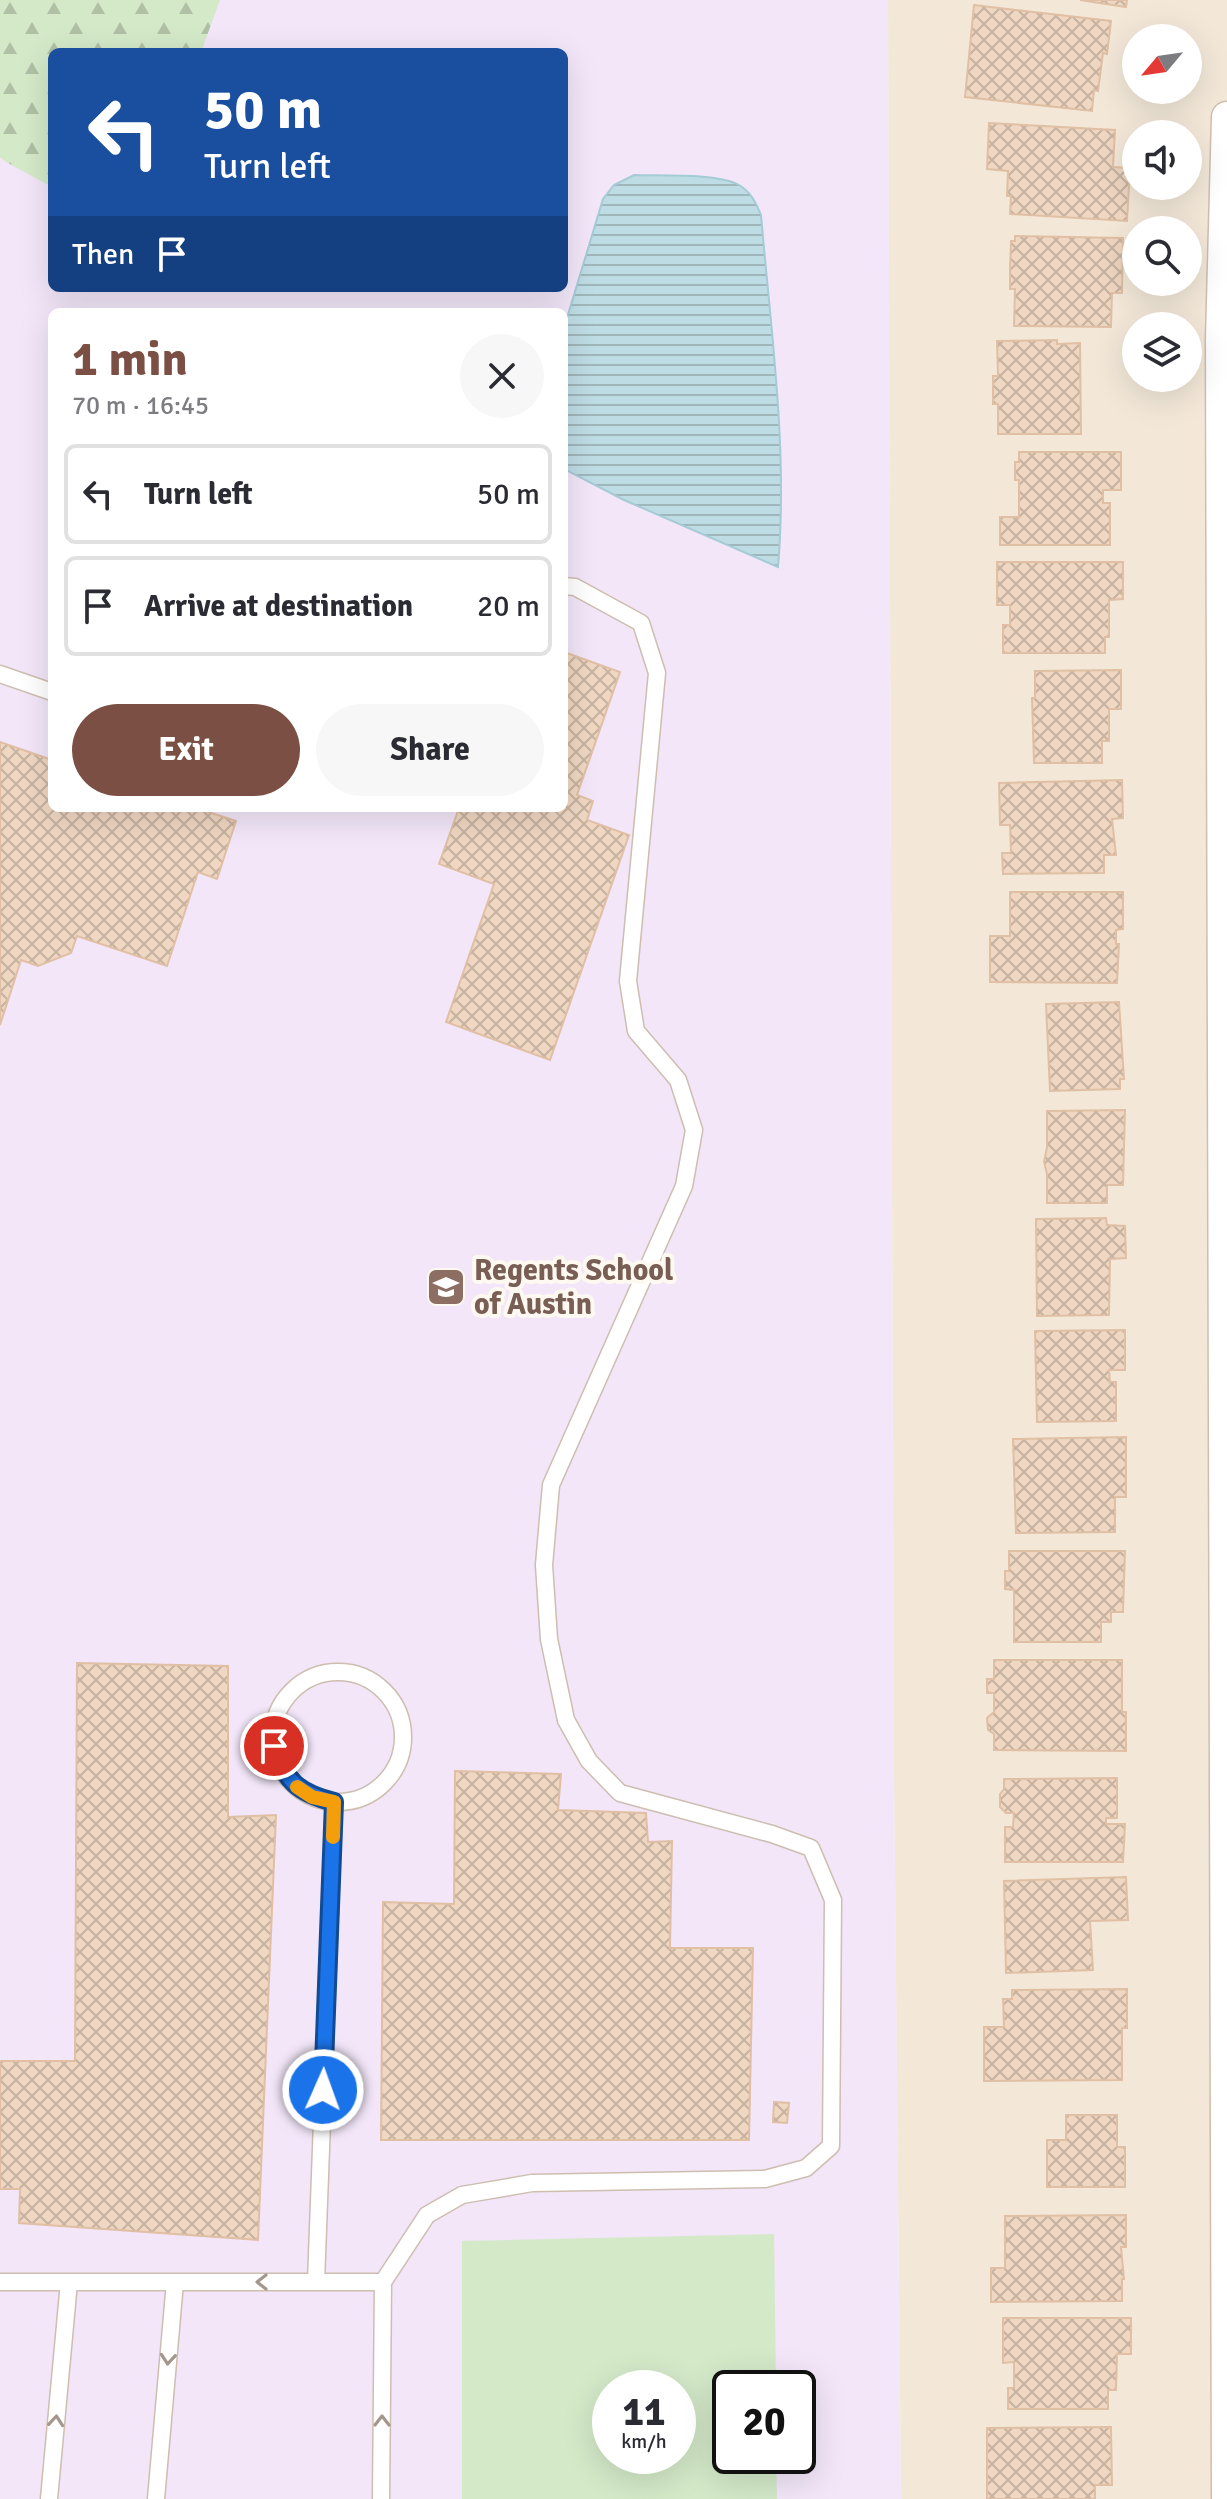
<!DOCTYPE html>
<meta charset="utf-8">
<style>
body{margin:0;font-family:Signika,sans-serif;background:#f7f7f7;color:#2b2b33;height:100vh;display:flex;flex-direction:column;font-size:30px;white-space:nowrap}
*{box-sizing:border-box;margin:0}
p{font-size:26px;color:#7c7c81}
.icon{flex:none;width:44px;height:44px;fill:none;stroke:currentColor;stroke-width:2;stroke-linecap:round;stroke-linejoin:round}
.map{position:relative;flex:1;overflow:hidden}
.side{position:absolute;left:48px;top:308px;width:520px;height:504px;display:flex;flex-direction:column;background:#fff;border-radius:12px;box-shadow:0 8px 32px #0002}
.side>*{flex:none}
.guide{position:absolute;left:48px;top:48px;width:520px;height:244px;border-radius:12px;box-shadow:0 8px 32px #0002;background:#1a4fa0;color:#fff;overflow:hidden}
.needle{width:52px;rotate:241deg}
.controls{position:absolute;left:1122px;top:24px;display:grid;gap:16px}
.controls a{display:grid;place-items:center;width:80px;height:80px;border-radius:50%;background:#fff;box-shadow:0 8px 32px #0002;font-size:40px}
.speed{position:absolute;left:592px;top:2370px;display:flex;gap:16px;font-size:40px;font-weight:700;text-align:center}
.speed>*{display:grid;place-content:center;width:104px;height:104px;border-radius:50%;background:#fff;box-shadow:0 8px 32px #0002;line-height:1}
.speed small{font-size:20px;font-weight:400}
.speed .limit{border:4px solid #111;border-radius:12px;background:#fff;color:#111}
.pin{position:absolute;display:grid;place-items:center;width:68px;height:68px;color:#fff;margin:-34px;border:4px solid #fff;border-radius:50%;box-shadow:0 2px 8px #0007}
.me{position:absolute;width:88px;margin:-44px;rotate:2deg;stroke-linejoin:round;filter:drop-shadow(0 0 6px #0008)}
.turn{display:flex;align-items:center;gap:28px;height:168px;padding:0 24px;font-size:36px}
.turn .icon{width:104px;height:104px;stroke-width:2.5}
.turn b{display:block;font-size:56px;line-height:68px}
.then{display:flex;align-items:center;height:76px;padding:0 24px;background:#0003;gap:16px;font-size:30px}
.round{display:grid;place-items:center;flex:none;width:84px;height:84px;border-radius:42px;background:#f7f7f7}
.headline{display:flex;align-items:center;justify-content:space-between;height:136px;padding:0 24px}
h1{font-size:48px;font-weight:700;line-height:60px;color:#7b4f43}
.cta{display:flex;gap:16px;margin-top:auto;padding:16px 24px}
.cta a{flex:1;height:92px;border-radius:48px;background:#7b4f43;color:#fff;font-size:32px;font-weight:700;line-height:92px;text-align:center}
.cta a+a{background:#f7f7f7;color:#2b2b33}
ul{padding:0;list-style:none}
li{display:flex;align-items:center;gap:24px;height:100px;margin:0 16px 12px;padding:0 8px;border:4px solid #e1e1e2;border-radius:12px}
li div{flex:1}
li b{display:block;font-size:30px}
li em{font-style:normal}
.map>svg:first-child{display:block}
</style>
<div class="map">
<svg width="1227" height="2499" viewBox="0 0 1227 2499">
<defs>
<pattern id="forest-firs" width="22" height="20" patternUnits="userSpaceOnUse" patternTransform="scale(2)"><rect width="22" height="20" fill="#d3e9c8"/><path d="M5 1l3.5 6h-7zM16 11l3.5 6h-7z" fill="#b0c0a5"/></pattern>
<pattern id="water-rules" width="6" height="5" patternUnits="userSpaceOnUse" patternTransform="scale(2)"><rect width="6" height="5" fill="#bedce4"/><path d="M0 2.5h6" fill="none" stroke="#9fb6bb"/></pattern>
<pattern id="building-cross-hatch" width="8" height="8" patternUnits="userSpaceOnUse" patternTransform="scale(2)"><rect width="8" height="8" fill="#efd7c2"/><path d="M0 0l8 8M0 8l8-8" fill="none" stroke="#c6b2a0"/></pattern>
</defs>
<rect width="100%" height="100%" fill="#fbf5e9"/>
<!-- residential -->
<path fill="#f3e8d8" fill-rule="evenodd" d="M888 0H1227V2499H901L894 1767ZM1136 38H1188V90H1136ZM1136 134H1188V186H1136ZM1136 230H1188V282H1136ZM1136 326H1188V378H1136Z"/>
<!-- education -->
<path fill="#f2e6f8" fill-rule="evenodd" d="M0 0H888L894 1767 901 2499H0ZM52 52H564V288H52ZM52 312H564V808H52ZM610 2388H678V2456H610ZM730 2388H798V2456H730Z"/>
<!-- green -->
<path fill="#d3e9c8" fill-rule="evenodd" d="M774 2234 776 2388H730V2456H776L777 2499H462V2241ZM678 2388V2456H610V2388Z"/>
<!-- forest -->
<path fill="url(#forest-firs)" d="M0 0H220L201 52H52V187L6 162 0 157Z"/>
<!-- water -->
<path fill="url(#water-rules)" stroke="#a5cbd5" stroke-width="2" d="M634 175C660 176 719 173 739 185 751 192 756 203 761 215 771 332 788 450 778 567L624 500 564 469V328L603 199 614 185Z"/>
<!-- building -->
<path fill="url(#building-cross-hatch)" stroke="#e1bfa4" stroke-width="2" d="M1080 0H1127L1126 7Z
M974 5 1111 21 1107 54 1103 53 1098 91 1094 90 1092 111 965 97Z
M989 123 1115 130 1113 167 1130 168 1127 221 1010 214 1011 196H1007L1008 171 987 169Z
M1015 236 1123 238 1122 293H1112L1111 327 1014 326 1015 289H1010V268L1011 241H1015Z
M1057 340V344L1080 343 1081 434H998V404H993V376H998L997 341Z
M1019 452H1121V490H1103V503H1110V545H1000V517H1019V480H1015V462H1019Z
M997 562H1123V599L1109 600V637H1105V653H1003V625H1010V605H997Z
M564 652 620 672 577 795 593 801 587 820 629 835 550 1060 446 1022 494 884 439 864 459 808H564Z
M1121 670V709H1109V741H1102V763H1034L1032 698H1035V671Z
M0 742 52 760V808H196L236 821 217 879 198 872 167 966 77 936 71 953 38 966 21 960 0 1025Z
M1122 780 1123 818 1112 819 1116 855H1104V873L1003 874 1002 853H1011L1010 825H1000L999 783Z
M1010 892H1123V929L1116 930V944H1119L1117 983 990 982V936H1010Z
M1119 1002 1124 1079H1120V1089L1050 1091 1046 1004Z
M1125 1110 1123 1185H1107V1203H1047V1174L1044 1162 1047 1147V1111Z
M1106 1218 1107 1225 1125 1226 1126 1258 1110 1259 1109 1315 1037 1316 1036 1219Z
M1125 1330V1370H1109L1110 1382H1116V1421L1037 1422 1035 1331Z
M1126 1437V1497H1115V1532L1016 1533 1013 1439Z
M1009 1551H1125L1123 1612H1111V1622H1101V1642H1014V1590L1005 1589V1571H1009Z
M994 1660H1122V1712H1126V1751L994 1750V1734L988 1730 987 1718 994 1712V1693H987V1679H994Z
M77 1663 228 1666V1817L276 1815 258 2240 19 2223 20 2189H0V2061H75Z
M455 1771 561 1774 558 1810 646 1813 648 1842 672 1841 670 1948H753L749 2140H381L383 1902 454 1904Z
M1117 1778V1818H1106V1824H1125L1123 1862H1005V1827H1013L1014 1813H1006L1000 1807V1794L1004 1789V1779Z
M1126 1877 1128 1920 1090 1921 1093 1970 1006 1973 1004 1881Z
M1127 1989V2028H1122V2080L984 2081V2027H1004L1003 1999H1012V1990Z
M774 2102 789 2103 787 2123 773 2122Z
M1066 2115H1117V2147H1125V2187H1047V2140H1066Z
M1126 2215V2247H1121L1124 2279H1122V2301L991 2302V2268H1005V2216Z
M1003 2318H1131V2354H1117L1116 2390H1108V2409H1008V2388H1014V2362L1003 2363Z
M1111 2427 1112 2485H1095V2499H987V2428Z"/>
<g fill="none" stroke-linecap="round" stroke-linejoin="round">
<!-- lane casing -->
<g stroke="#cdbeb0" stroke-width="19">
<path id="lane" d="M0 674 52 692
M273 1737a65 65 0 1 1 130 0a65 65 0 1 1-130 0Z
M0 2282H383L381 2499
M316 2282 334 1802
M383 2282 427 2215 462 2195 532 2183 765 2179 806 2168 831 2146 833 1900 811 1848 772 1834 620 1793 589 1761 566 1720 549 1639 544 1565 551 1485 684 1186 694 1130 678 1080 636 1031 628 981 657 673 641 623 575 587 564 586
M49 2499 69 2282
M156 2499 175 2282"/>
</g>
<!-- street casing -->
<g stroke="#cdbeb0" stroke-width="33">
<path id="street" d="M1227 2499 1221 339 1227 117"/>
</g>
<!-- lane -->
<use href="#lane" stroke="#fff" stroke-width="16"/>
<!-- street -->
<use href="#street" stroke="#fff" stroke-width="30"/>
</g>
<!-- one-way arrows -->
<defs><path id="oneway-chevron" d="M-2-3.5L2.5 0L-2 3.5" fill="none" stroke-width="1.6" stroke-linecap="round" stroke-linejoin="round" transform="scale(2)"/></defs>
<g stroke="#a5968c">
<use href="#oneway-chevron" transform="translate(262 2282) rotate(-180)"/>
<use href="#oneway-chevron" transform="translate(168 2359) rotate(95)"/>
<use href="#oneway-chevron" transform="translate(56 2421) rotate(-85)"/>
<use href="#oneway-chevron" transform="translate(382 2421) rotate(-90)"/>
</g>
<g fill="none" stroke-linecap="round" stroke-linejoin="round">
<!-- route casing -->
<g stroke="#114b97" stroke-width="20">
<path id="route" d="M274 1746C285 1781 298 1793 334 1802L323 2090"/>
</g>
<!-- route -->
<use href="#route" stroke="#1a73e8" stroke-width="14"/>
<!-- slow -->
<path stroke="#f59e0b" stroke-width="14" d="M297 1787 312 1797 334 1802 333 1837"/>
</g>
<!-- icons -->
<defs>
<g id="school-square" transform="scale(2)"><rect x="-9" y="-9" width="18" height="18" rx="4" fill="#8d6e63" stroke="#fef9f0"/><path d="M0-5L7-2L0 1L-7-2ZM-4 1L0 2.5L4 1V4Q0 6-4 4Z" fill="#fff"/></g>
</defs>
<g fill-rule="evenodd">
<use href="#school-square" x="446" y="1287"/>
</g>
<g text-anchor="middle" dominant-baseline="central" stroke-width="8" stroke-linejoin="round" paint-order="stroke">
<!-- education labels -->
<g font-size="30" font-weight="bold" fill="#785e54" stroke="#fef9f0" text-anchor="start">
<text x="474" y="1270">Regents School<tspan x="474" dy="34">of Austin</tspan></text>
</g>
</g>
</svg>
<div class="controls">
<a><svg class="needle" viewBox="-14 -14 28 28"><path d="M0-13l5 13h-10z" fill="#e53935"/><path d="M0 13l5-13h-10z" fill="#7c7c81"/></svg></a>
<a><svg class="icon" aria-label="sound" viewBox="0 0 24 24"><path d="M4 9h4l5-4v14l-5-4H4zM17 9q2 3 0 6"/></svg></a>
<a><svg class="icon" aria-label="search" viewBox="0 0 24 24"><circle cx="10" cy="10" r="6"/><path d="M15 15l6 6"/></svg></a>
<a><svg class="icon" aria-label="layers" viewBox="0 0 24 24"><path d="M12 4l9 5-9 5-9-5zM3 14l9 5 9-5"/></svg></a>
</div>
<div class="speed"><div>11<small>km/h</small></div><div class="limit">20</div></div>
<div class="pin" style="left:274px;top:1746px;background:#d93025"><svg class="icon" aria-label="arrive" viewBox="0 0 24 24"><path d="M6 21V4h12l-3 4 3 4H6"/></svg></div>
<svg class="me" style="left:323px;top:2090px" viewBox="-20 -20 40 40"><circle r="17" fill="#1a73e8" stroke="#fff" stroke-width="3"/><path d="M0-11L8 9 0 5-8 9z" fill="#fff"/></svg>
<div class="guide">
<div class="turn"><svg class="icon" aria-label="left" viewBox="0 0 24 24"><path d="M17 20v-9H6M10 6l-5 5 5 5"/></svg><div><b>50 m</b>Turn left</div></div>
<div class="then">Then<svg class="icon" aria-label="arrive" viewBox="0 0 24 24"><path d="M6 21V4h12l-3 4 3 4H6"/></svg></div>
</div>
<section class="side">
<div class="headline"><div><h1>1 min</h1><p>70 m · 16:45</p></div><a class="round"><svg class="icon" aria-label="close" viewBox="0 0 24 24"><path d="M6 6l12 12M18 6L6 18"/></svg></a></div>
<ul>
<li><svg class="icon" aria-label="left" viewBox="0 0 24 24"><path d="M17 20v-9H6M10 6l-5 5 5 5"/></svg><div><b>Turn left</b></div><em>50 m</em></li>
<li><svg class="icon" aria-label="arrive" viewBox="0 0 24 24"><path d="M6 21V4h12l-3 4 3 4H6"/></svg><div><b>Arrive at destination</b></div><em>20 m</em></li>
</ul>
<div class="cta"><a>Exit</a><a>Share</a></div>
</section>
</div>
